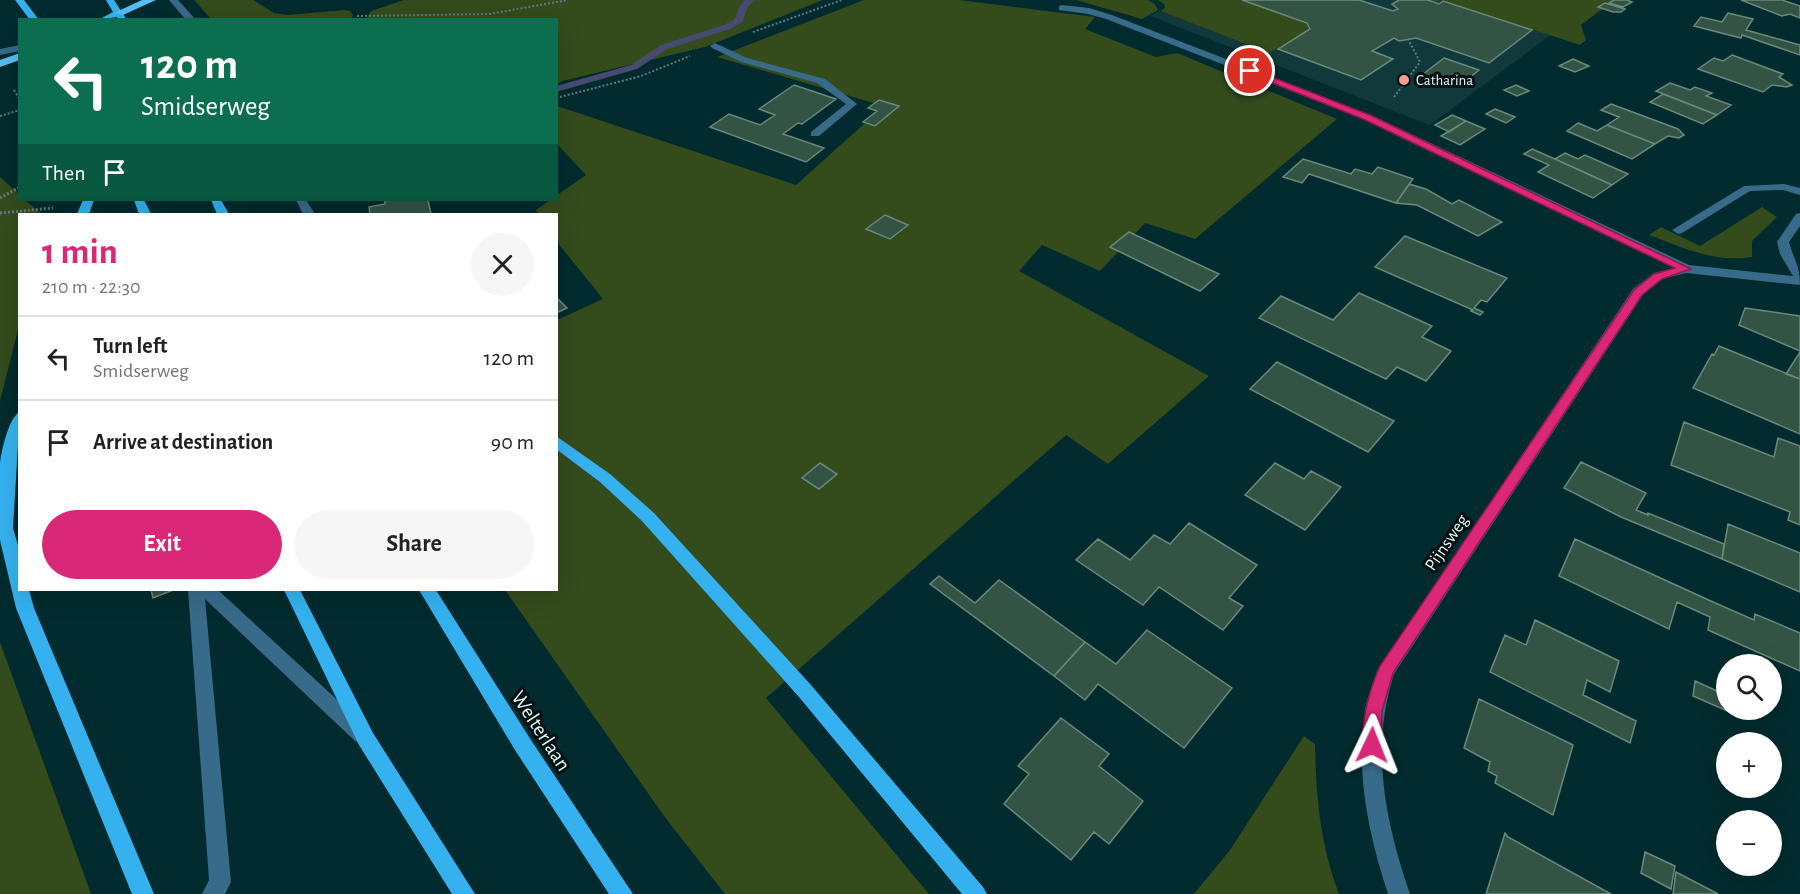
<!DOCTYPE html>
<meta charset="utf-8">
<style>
body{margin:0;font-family:"Alegreya Sans",sans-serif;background:#f6f6f6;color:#202124;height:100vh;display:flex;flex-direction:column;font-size:22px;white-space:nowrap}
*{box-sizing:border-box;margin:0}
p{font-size:20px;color:#757577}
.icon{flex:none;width:33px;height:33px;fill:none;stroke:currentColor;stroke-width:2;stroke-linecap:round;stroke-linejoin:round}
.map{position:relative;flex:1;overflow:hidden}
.drawer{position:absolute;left:18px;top:213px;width:540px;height:378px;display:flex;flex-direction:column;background:#fff;border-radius:0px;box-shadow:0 6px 24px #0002}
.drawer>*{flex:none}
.guide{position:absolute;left:18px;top:18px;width:540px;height:183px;border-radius:0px;box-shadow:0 6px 24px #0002;background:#0b6e4f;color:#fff;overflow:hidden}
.buttons{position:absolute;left:1716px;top:654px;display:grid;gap:12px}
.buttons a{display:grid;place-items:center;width:66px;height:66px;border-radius:50%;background:#fff;box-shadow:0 6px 24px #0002;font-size:30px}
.pin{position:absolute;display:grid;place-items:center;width:51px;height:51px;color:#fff;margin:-26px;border:3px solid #fff;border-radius:50%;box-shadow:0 2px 6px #0007}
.me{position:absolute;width:66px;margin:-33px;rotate:2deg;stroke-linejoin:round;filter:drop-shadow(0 0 4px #0008)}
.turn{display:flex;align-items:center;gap:21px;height:126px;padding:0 24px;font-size:27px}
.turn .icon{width:78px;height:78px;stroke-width:2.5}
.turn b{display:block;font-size:42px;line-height:51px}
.then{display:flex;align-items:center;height:57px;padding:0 24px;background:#0003;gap:12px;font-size:22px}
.round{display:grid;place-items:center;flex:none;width:63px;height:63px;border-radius:32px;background:#f6f6f6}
.headline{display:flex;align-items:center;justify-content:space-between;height:102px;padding:0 24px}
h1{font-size:36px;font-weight:700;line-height:45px;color:#db2777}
.button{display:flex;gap:12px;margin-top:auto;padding:12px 24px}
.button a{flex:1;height:69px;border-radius:36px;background:#db2777;color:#fff;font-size:24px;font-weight:700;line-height:69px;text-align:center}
.button a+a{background:#f6f6f6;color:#202124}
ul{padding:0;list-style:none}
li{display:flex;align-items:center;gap:18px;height:84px;padding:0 24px;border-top:2px solid #e0e0e0}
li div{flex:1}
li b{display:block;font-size:22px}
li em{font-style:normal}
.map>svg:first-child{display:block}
</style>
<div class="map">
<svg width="1800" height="894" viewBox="0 0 1800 894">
<rect width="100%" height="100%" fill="#012b2e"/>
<!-- built -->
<path fill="#11393b" d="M1158 0H1487L1560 28 1430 125 1150 16 1165 8 1164 4Z"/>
<!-- green -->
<path fill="#344b1c" d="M194 0H253L274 13 288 15 344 10 350 11 353 15 351 20 211 19Z
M404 0H823L705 47 562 81 557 85 556 20 366 19 371 11Z
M864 0H959L1095 17 1085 29 1156 57 1177 53 1337 119 1195 239 1145 223 1100 271 1042 245 1019 271 1209 376 1108 464 1066 435 766 698 929 894H725L664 816 505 590H556L557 320 603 299 557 242 556 214H538L536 210 550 200H556L557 195 586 175 557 144V106L796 185 884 106 717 57Z
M1076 0H1148L1155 4 1158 10 1142 19Z
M1158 0H1242L1307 23 1310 29 1269 53 1161 11 1165 8 1164 4Z
M1431 0H1614L1581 25 1586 40 1580 45 1441 0 1437 2Z
M0 177 19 194 20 200H25L42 214H20L19 326 0 401Z
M1762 207 1777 217 1752 241V257C1715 263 1683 248 1649 235L1661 227 1700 246Z
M0 642 91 894H0Z
M1304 736 1315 744C1316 798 1320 843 1339 894H1194L1230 850Z"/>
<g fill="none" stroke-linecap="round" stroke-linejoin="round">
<!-- stream -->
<path fill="#474b72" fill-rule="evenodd" d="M745 0H755L748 6 742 22 730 29 667 49 637 69 556 92V86L631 65 661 45 724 25 735 19 740 5Z"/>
</g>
<!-- building -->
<path fill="#335345" stroke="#698a7b" stroke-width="1.5" d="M1242 0H1359L1393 11 1398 9 1392 4 1399 0H1428L1439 4 1443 1 1532 30 1489 63 1416 38 1399 41 1394 38 1372 51 1393 59 1361 80 1278 49 1310 29 1307 23Z
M1614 0H1627L1632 2 1623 7 1609 3Z
M1741 0H1782L1800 6V18L1790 14 1782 16Z
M1605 3 1625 9 1621 12H1613L1598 7Z
M1728 13 1753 19 1746 30 1800 45V55L1742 35 1741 38 1694 26 1701 17 1722 22Z
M1732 55 1783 74 1779 77 1792 85 1787 87 1772 85 1763 92 1698 69 1714 58 1723 61Z
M1444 58 1479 70 1458 87 1422 75Z
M1573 59 1589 66 1575 72 1559 66Z
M1670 83 1690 90 1695 87 1712 93 1706 96 1731 105 1717 115 1656 91Z
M794 85 836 99 802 124 798 123 783 134 824 148 806 162 710 127 729 114 760 125 775 115 759 109Z
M1516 85 1529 91 1517 96 1504 90Z
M1663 94 1717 115 1703 124 1650 102Z
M879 100 899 106 875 126 863 122 877 111 868 108Z
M1611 104 1678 129 1684 135 1679 138 1668 136 1655 144 1607 125 1619 117 1601 110Z
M1495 109 1515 117 1506 123 1486 114Z
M1452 115 1466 121 1449 132 1435 125Z
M1466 121 1485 129 1460 145 1441 136Z
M1578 123 1597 131 1607 125 1655 144 1632 159 1567 131Z
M1532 149 1555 159 1612 185 1593 198 1538 172 1549 165 1524 154Z
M1565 153 1578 159 1585 155 1628 174 1612 185 1555 159Z
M1303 159 1351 174 1355 169 1372 174 1378 167 1413 179 1396 203 1309 174 1302 183 1283 177Z
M1409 184 1426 189 1452 204 1459 200 1502 222 1478 236 1417 205 1396 203Z
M385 200H428L431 214H370L369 207 385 204Z
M885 215 908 225 890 239 866 229Z
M1129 232 1219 274 1200 291 1110 247Z
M1405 236 1507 278 1487 302 1481 300 1474 308 1483 312 1480 315 1471 311 1473 310 1375 267Z
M1359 293 1432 326 1422 337 1451 351 1426 381 1397 367 1386 379 1259 318 1281 296 1333 320Z
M556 297 567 308 556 313Z
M1745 308 1800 316V351L1739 325Z
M1719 346 1800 379V434L1693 388 1712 354 1714 355Z
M1800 352V379L1786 374Z
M1277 362 1394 421 1368 452 1250 389Z
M1684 422 1774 457 1778 438 1800 446V525L1788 520 1790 512 1671 465Z
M1581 462 1646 493 1636 510 1648 515V513L1724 544 1722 559 1621 517 1564 488Z
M820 463 837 474 819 489 802 478Z
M1275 463 1304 479 1311 471 1341 487 1305 530 1245 495Z
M1189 523 1257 565 1229 598 1243 606 1223 630 1159 587 1143 605 1076 560 1098 539 1130 560 1154 535 1170 544Z
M1728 524 1800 553V592L1722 559Z
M1575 539 1713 602 1754 620 1755 614 1800 633V671L1708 630 1710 617 1677 602 1669 629 1559 576Z
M939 576 975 603 999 580 1085 642 1054 676 930 584Z
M151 590H173L153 598Z
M1535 620 1619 661 1610 692 1587 680 1583 695 1636 721 1630 743 1490 672 1505 635 1526 645Z
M1147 630 1232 688 1184 748 1098 684 1085 700 1054 676 1085 642 1116 664Z
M1695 681 1726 695V710H1735L1734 714 1693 696Z
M1479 699 1573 745 1553 815 1495 783 1497 776 1488 771 1490 762 1464 748Z
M1061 718 1109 754 1099 766 1143 801 1109 844 1094 832 1071 860 1004 804 1029 774 1018 766Z
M1505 833 1508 837 1611 894H1486Z
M1645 852 1675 866 1671 889 1641 873Z
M1676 872 1718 894H1673Z"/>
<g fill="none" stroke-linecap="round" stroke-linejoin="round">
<!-- path-far1 -->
<path stroke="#5c7e80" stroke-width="2" stroke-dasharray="2 2" stroke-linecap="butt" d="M357 16 489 14 568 0
M753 32 842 0
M14 90 20 100
M1394 97 1420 62 1408 39
M556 98 641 76 690 56
M0 116 20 110"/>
<!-- path -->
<path stroke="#5c7e80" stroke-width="3" stroke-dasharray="2 2" stroke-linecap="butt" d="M0 198 20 187
M0 213 53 208"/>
<!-- service -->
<path fill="#376b89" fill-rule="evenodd" d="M715 43 747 58 825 79 857 104 819 136H811V132L846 104 817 83 741 62 712 48 710 46Z
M1784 184 1800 188V195L1783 190 1750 191 1682 233 1678 234 1672 230 1744 186Z
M188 590H218L369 729 371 735 369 741 362 744 355 741 205 599 231 882 225 894H202L209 880Z"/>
<!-- minor -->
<path fill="#376b89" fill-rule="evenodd" d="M169 0H178L196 20H186Z
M1062 5 1089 8 1112 15 1371 115 1689 265 1793 276 1780 254 1777 242 1796 214 1800 213V226L1789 242C1794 260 1800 265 1800 285L1686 273 1662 279 1643 295 1394 674C1370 749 1385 821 1410 894H1388C1369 836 1355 772 1365 711 1367 697 1373 684 1377 671L1633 289 1654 273 1674 268 1363 119 1106 19 1088 14 1059 10V6Z
M20 45V51L0 55V49Z
M296 200H306L315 214H303Z"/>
<!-- primary -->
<path fill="#35b1ef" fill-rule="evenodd" d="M15 0H24L39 20H30Z
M106 0H114L127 20H118L117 17 98 20 113 12Z
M83 200H94L89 214H77Z
M134 200H144L151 214H139Z
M211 200H221L229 214H217Z
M20 412 13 528 20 552V590H29L34 608 154 894H132L16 608 0 540V464C1 452 9 416 20 412Z
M556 436 610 474 654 513 811 685 983 887 987 894H962L799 697 642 521 600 482 556 449Z
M284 590H300L373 733 475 894H452L359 745Z
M419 590H436L529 737 633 894H609L515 750Z"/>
<!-- trunk -->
<path fill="#5abdf2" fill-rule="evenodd" d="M142 0H156L123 15 114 13Z
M20 53V60L0 67V60Z"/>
</g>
<!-- route -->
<path fill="#db2777" stroke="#8e194d" stroke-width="1.5" d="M1247 70H1253L1370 115 1691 269 1662 279 1642 295 1393 673 1382 711 1381 745 1379 751 1372 753 1366 751C1357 730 1371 686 1380 666L1634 290 1654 274 1675 268 1363 119 1247 73Z"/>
<!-- markers -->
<circle fill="#f59c93" stroke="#031112" stroke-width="2" cx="1404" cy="80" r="6"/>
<g text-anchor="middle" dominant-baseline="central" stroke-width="6" stroke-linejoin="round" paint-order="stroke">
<!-- far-poi labels -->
<g font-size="15" fill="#e4f9fa" stroke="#031112" text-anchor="start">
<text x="1416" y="80">Catharina</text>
</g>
<!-- street labels -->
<g font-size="18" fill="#e4f9fa" stroke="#031112">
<text transform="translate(1447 543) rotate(-56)">Pijnsweg</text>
</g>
<!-- near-street labels -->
<g font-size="21" fill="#e4f9fa" stroke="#031112">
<text transform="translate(541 731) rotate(57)">Welterlaan</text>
</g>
</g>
</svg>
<div class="buttons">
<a><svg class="icon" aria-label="search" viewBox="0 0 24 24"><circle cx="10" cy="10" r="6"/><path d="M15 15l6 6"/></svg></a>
<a>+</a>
<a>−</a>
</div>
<div class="pin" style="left:1250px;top:71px;background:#d93025"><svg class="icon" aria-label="arrive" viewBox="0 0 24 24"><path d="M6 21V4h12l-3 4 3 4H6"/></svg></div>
<svg class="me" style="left:1372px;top:745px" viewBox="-20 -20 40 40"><path d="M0-17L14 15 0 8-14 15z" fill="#db2777" stroke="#fff" stroke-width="4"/></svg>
<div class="guide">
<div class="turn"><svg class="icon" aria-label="left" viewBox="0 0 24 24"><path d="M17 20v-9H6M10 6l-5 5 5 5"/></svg><div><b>120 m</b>Smidserweg</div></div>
<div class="then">Then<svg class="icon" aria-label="arrive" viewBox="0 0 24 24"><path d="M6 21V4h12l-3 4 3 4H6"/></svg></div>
</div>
<section class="drawer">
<div class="headline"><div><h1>1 min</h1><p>210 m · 22:30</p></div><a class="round"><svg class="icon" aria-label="close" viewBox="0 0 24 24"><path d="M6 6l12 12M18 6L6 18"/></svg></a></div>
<ul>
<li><svg class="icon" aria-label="left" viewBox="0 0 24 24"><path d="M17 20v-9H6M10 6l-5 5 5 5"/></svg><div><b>Turn left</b><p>Smidserweg</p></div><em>120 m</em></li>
<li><svg class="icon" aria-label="arrive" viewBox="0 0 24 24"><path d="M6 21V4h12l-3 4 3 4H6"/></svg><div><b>Arrive at destination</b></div><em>90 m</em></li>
</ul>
<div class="button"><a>Exit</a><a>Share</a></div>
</section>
</div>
